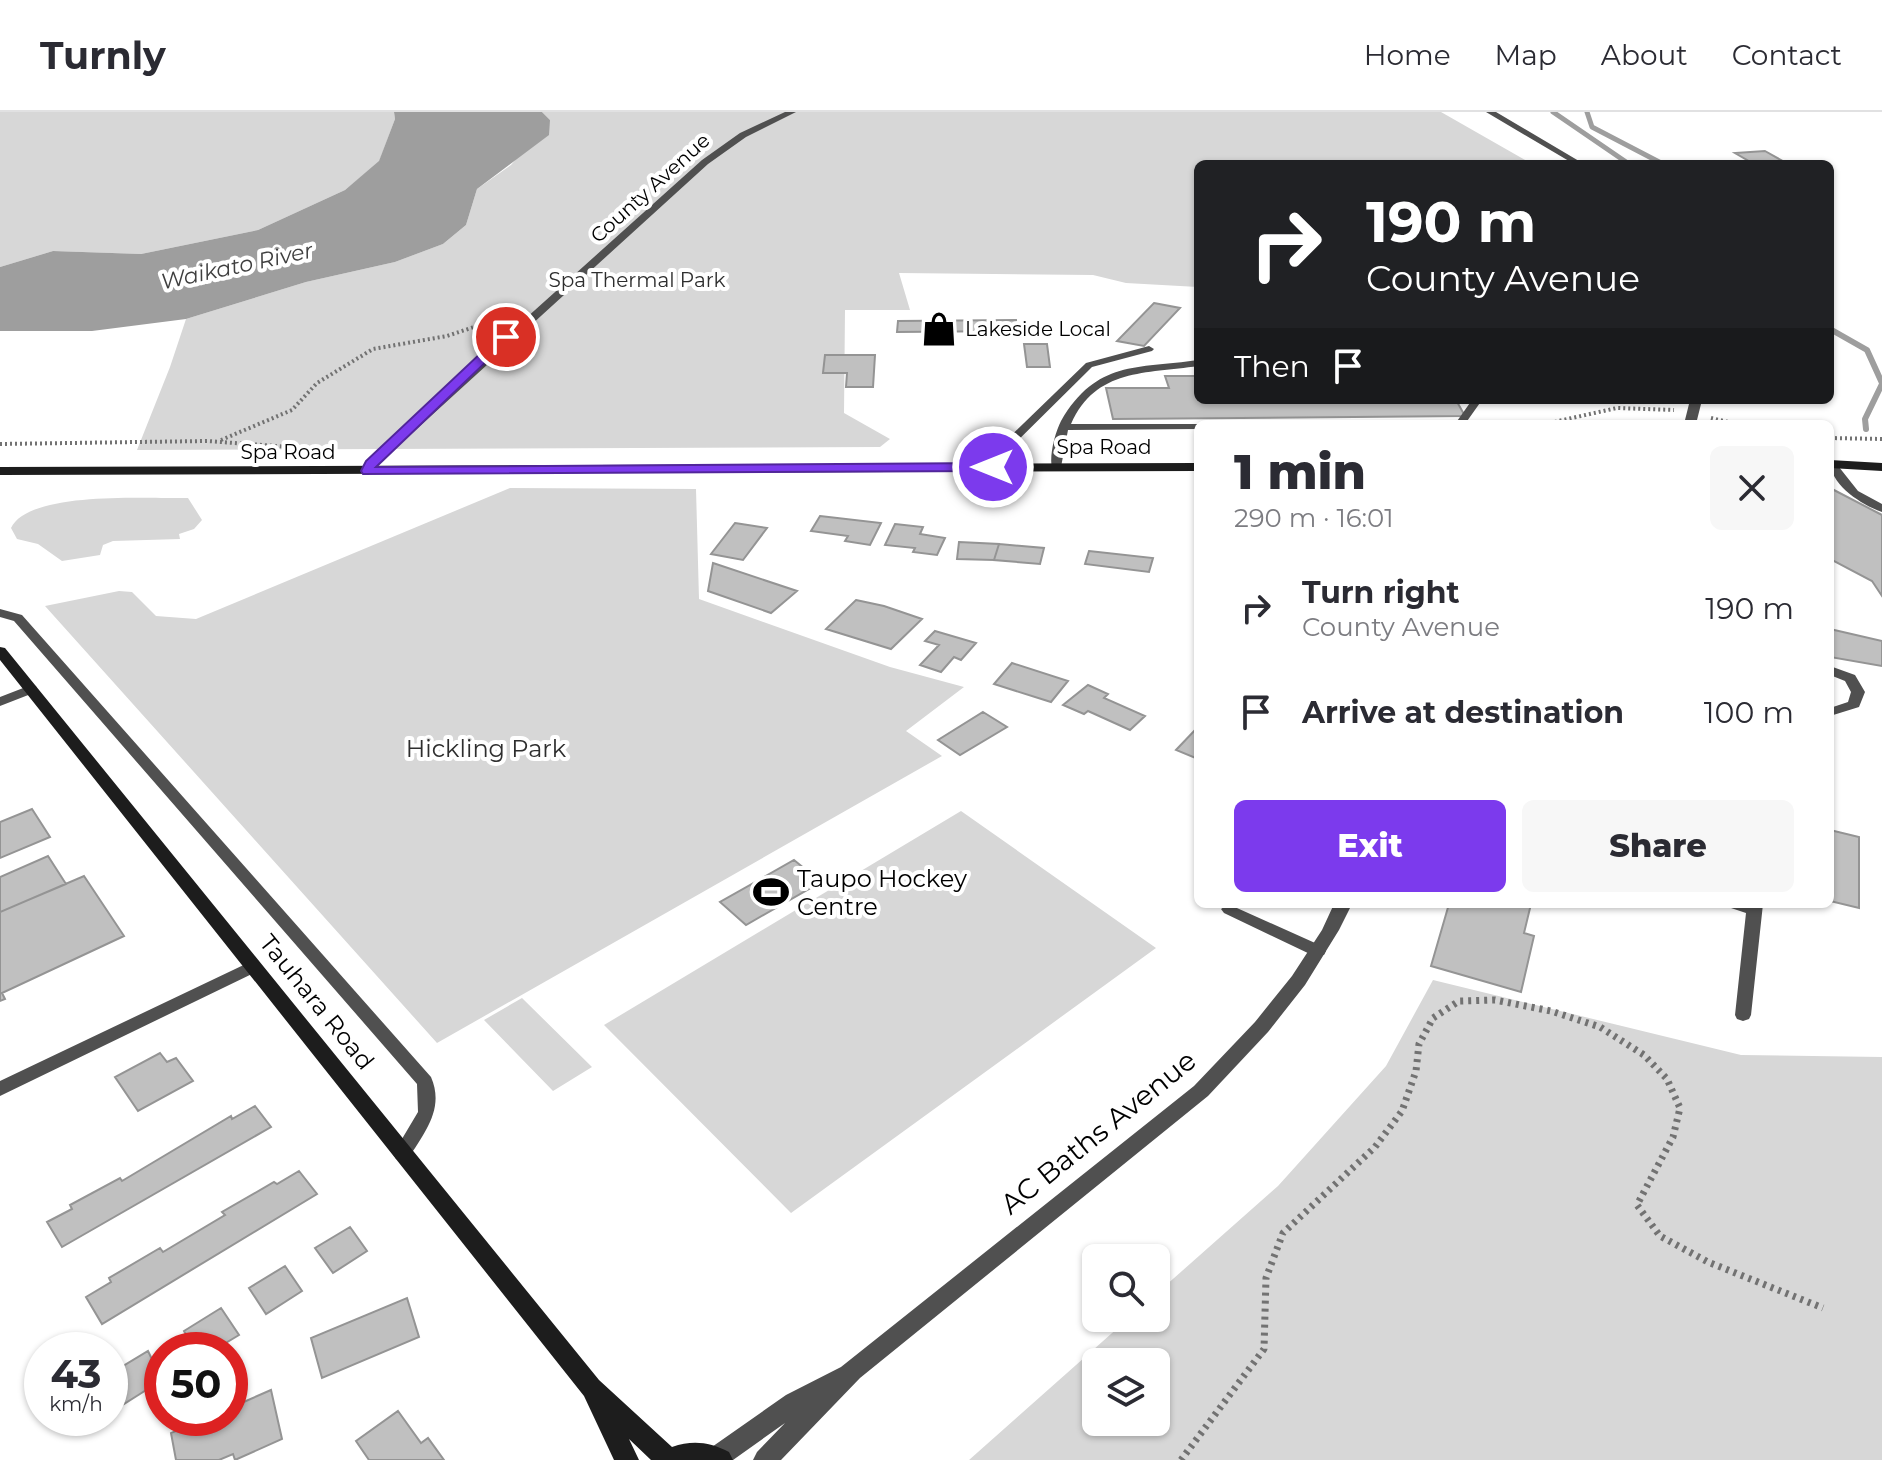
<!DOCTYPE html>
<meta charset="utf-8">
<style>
body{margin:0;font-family:Montserrat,sans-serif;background:#f7f7f7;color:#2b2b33;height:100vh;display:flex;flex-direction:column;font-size:30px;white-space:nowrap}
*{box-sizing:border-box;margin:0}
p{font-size:26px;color:#7c7c81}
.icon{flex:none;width:44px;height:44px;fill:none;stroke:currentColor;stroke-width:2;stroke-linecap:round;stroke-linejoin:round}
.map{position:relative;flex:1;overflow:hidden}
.sheet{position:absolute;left:1194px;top:308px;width:640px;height:488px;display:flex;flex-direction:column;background:#fff;border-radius:12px;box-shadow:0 2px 6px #0004}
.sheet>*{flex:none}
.banner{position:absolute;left:1194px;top:48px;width:640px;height:244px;border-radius:12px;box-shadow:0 2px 6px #0004;background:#202124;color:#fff;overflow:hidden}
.tools{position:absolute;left:1082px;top:1132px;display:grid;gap:16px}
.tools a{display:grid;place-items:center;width:88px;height:88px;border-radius:12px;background:#fff;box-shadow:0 2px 6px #0004;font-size:40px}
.speed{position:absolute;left:24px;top:1220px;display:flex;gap:16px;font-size:40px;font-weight:700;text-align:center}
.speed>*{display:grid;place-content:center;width:104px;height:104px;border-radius:50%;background:#fff;box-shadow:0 2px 6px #0004;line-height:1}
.speed small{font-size:20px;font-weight:400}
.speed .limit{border:12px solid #d22;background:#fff;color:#111}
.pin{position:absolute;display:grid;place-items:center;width:68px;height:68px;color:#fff;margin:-34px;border:4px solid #fff;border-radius:50%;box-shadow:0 2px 8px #0007}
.me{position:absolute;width:88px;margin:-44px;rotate:270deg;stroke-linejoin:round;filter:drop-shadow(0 0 6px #0008)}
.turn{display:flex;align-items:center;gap:28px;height:168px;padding:0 40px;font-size:36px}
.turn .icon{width:104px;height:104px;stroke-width:2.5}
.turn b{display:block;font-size:56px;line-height:68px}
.then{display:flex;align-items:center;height:76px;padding:0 40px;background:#0003;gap:16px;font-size:30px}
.round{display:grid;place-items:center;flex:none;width:84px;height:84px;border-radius:12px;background:#f7f7f7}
.headline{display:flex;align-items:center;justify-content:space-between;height:136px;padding:0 40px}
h1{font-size:48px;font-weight:800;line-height:60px}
.button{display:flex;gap:16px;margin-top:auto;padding:16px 40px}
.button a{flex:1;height:92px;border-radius:12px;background:#7c3aed;color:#fff;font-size:32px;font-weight:800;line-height:92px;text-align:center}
.button a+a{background:#f7f7f7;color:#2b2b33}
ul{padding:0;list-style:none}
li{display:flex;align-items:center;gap:24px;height:104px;padding:0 40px}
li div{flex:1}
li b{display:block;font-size:30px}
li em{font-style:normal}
header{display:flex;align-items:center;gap:48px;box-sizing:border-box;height:112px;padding:0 40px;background:#fff;border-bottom:2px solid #e1e1e2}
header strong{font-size:38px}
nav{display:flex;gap:44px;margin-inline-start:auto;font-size:28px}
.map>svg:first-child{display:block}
</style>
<header>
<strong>Turnly</strong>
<nav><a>Home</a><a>Map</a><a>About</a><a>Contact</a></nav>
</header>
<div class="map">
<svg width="1882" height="1348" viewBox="0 0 1882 1348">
<rect width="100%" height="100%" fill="#fff"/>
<!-- green -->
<path fill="#d7d7d7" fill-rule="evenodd" d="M0 0H394L395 7 379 50 345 78 258 118 141 142 53 139 0 155Z
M542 0H1441L1532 52H1198V175L1126 171 1093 163 899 161 910 198H845L844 301 890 327 880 335 137 338 170 255 186 207 306 170 395 150 443 132 466 113 477 77 511 53 550 8Z
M510 376 696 377 699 487 890 555 964 575 906 619 942 644 437 931 45 494 119 479 132 480 156 504 196 507Z
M188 386 202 408 194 417 179 422 180 427 113 429 103 433 100 443 62 449 38 432 17 427 11 416C29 378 150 387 188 386Z
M961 699 1156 836 791 1101 604 913Z
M1433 868 1741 943 1882 945V1348H969L1129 1206H1156V1182L1278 1074 1386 954ZM1096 1250H1156V1310H1096Z
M522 886 592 955 553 979 484 908Z"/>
<!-- water -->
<path fill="#9e9e9e" d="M394 0H542L550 8 549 23 477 77 466 113 443 132 395 150 306 170 186 207 92 219H0V155L53 139 141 142 258 118 345 78 379 49 395 7Z"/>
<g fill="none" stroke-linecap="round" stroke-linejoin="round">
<!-- stream-far1 -->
<path stroke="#9e9e9e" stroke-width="5" d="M1553 0 1629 52
M1587 0 1592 15 1663 52"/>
<!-- stream -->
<path stroke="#9e9e9e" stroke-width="6" d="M1830 217 1867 238 1882 271
M1866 317 1865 307 1882 272"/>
</g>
<!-- building -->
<path fill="#c0c0c0" stroke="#949494" stroke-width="2" d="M1765 39 1788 52H1754L1735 41Z
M1154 191 1180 196 1144 234 1117 229Z
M1016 208 1017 219 897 220 898 209Z
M1024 232H1047L1050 255H1027Z
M825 243H875L873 275H846L847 261H823Z
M1165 264H1198V288H1456L1465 304 1113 307 1106 276H1169Z
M1832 377 1882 403V484L1872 469 1830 447Z
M820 404 881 411 870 433 845 429 848 424 811 419Z
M735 411 767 416 743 448 711 442Z
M895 412 923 415 920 422 945 426 937 443 913 440 915 436 885 433Z
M959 430 999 432 994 448 957 447Z
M999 432 1044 436 1040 452 994 448Z
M1089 439 1153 446 1149 460 1085 452Z
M713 451 797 479 771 501 708 479Z
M856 488 884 494 922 507 891 537 826 517Z
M1830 517 1882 529V554L1830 545Z
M935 519 976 531 961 548 954 545 941 560 920 553 939 533 925 529Z
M1012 551 1068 569 1051 590 994 572Z
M1088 573 1108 582 1104 586 1145 604 1130 618 1088 599 1084 602 1063 593Z
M983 600 1007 615 960 643 938 628Z
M1196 617 1198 618V647L1176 638Z
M32 697 50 725 0 746V710Z
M1830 718 1859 725V796L1830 789Z
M48 744 66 772 0 800V765Z
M794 748 821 770 746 813 720 790Z
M84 764 124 824 2 881 5 887 0 889V800Z
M1449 792H1531L1524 821 1534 824 1521 880 1431 854Z
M160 941 167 950 176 946 193 969 138 999 115 965Z
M255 994 271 1015 62 1135 47 1110 72 1097 70 1093 120 1066 122 1069 231 1004 232 1007Z
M299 1059 317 1082 102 1212 86 1185 111 1170 109 1166 160 1136 163 1140 225 1103 222 1100 274 1070 277 1072Z
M350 1115 367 1139 333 1161 315 1136Z
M285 1154 302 1179 266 1202 249 1176Z
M407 1186 419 1225 322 1266 311 1226Z
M221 1196 239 1223 214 1238H195L184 1219Z
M148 1239 162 1268 124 1292 110 1262Z
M271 1278 282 1327 235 1348 233 1342 219 1348H176L171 1321 206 1306H230V1296Z
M398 1299 421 1331 428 1326 444 1348H369L356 1329Z"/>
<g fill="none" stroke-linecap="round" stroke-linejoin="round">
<!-- path-far2 -->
<path stroke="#727272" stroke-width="3" stroke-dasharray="1 2" stroke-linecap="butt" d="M477 214 502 206"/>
<!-- path-far1 -->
<path stroke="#727272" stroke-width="4" stroke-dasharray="2 3" stroke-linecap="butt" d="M1711 306 1737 312
M1545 312 1617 296 1674 298
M1830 326 1882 327
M221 328 292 298 317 271 373 237 447 224 483 212
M0 332 207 329 331 338"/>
<!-- path -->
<path stroke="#727272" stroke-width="7" stroke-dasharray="3 5" stroke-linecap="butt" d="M1181 1348 1264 1237 1266 1166 1283 1121 1375 1035 1402 999 1416 959 1419 932 1433 906 1459 889 1495 888 1551 899 1600 915 1644 943 1667 967 1680 996 1673 1025 1637 1093 1660 1124 1708 1150 1823 1196"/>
<!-- service -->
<path fill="#505050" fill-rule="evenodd" d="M1149 234 1154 237 1152 239 1092 255 1003 343 997 357H989L988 355 994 340 1086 251Z
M1198 248V254C1146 262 1096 256 1071 312H1202H1198V317L1068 318 1061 355 1060 357H1052C1049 343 1055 321 1061 309 1097 248 1136 257 1198 248Z
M1472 288H1482L1465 312H1455Z
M1830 349 1835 350 1858 379 1882 392V400C1862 393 1830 373 1830 349Z
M0 497 22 503 431 965C445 997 424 1021 408 1047L402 1049 396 1047 393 1042 418 1000 417 972 14 509 0 505Z
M1830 554 1855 563 1865 580 1859 595 1830 604V596L1848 590 1851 580 1845 569 1830 563Z
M31 573 36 574 37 577 36 580 0 594V585Z
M1228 792 1324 835 1326 839 1324 843H1312L1224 801 1221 797Z
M1728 792H1763L1751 903 1749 907 1743 909 1737 907 1735 903 1746 801 1731 796Z
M252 849 258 851 260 855 258 859 0 984V969Z"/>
<!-- minor -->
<path fill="#505050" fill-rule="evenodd" d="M785 0H796L746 25 708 52 376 354 372 362H364L362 359 367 349 702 48 740 21Z
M1486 0H1496L1584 52H1574Z
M1690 288H1702L1696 312H1684Z
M1334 792H1352L1339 818 1305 873 1268 920 1208 984 860 1266 781 1348H753L757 1340 785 1311 733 1348H706L709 1337 786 1283 841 1255 1194 974 1255 910 1292 864 1322 818Z"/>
<!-- secondary -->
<path fill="#1d1d1d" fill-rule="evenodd" d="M1830 348 1882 351V359L1830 356Z
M1198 351V359L0 363V355Z
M0 535 5 536 599 1268 672 1335C693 1328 709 1330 729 1340L733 1348H651L629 1327 639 1348H614L584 1284 0 548Z"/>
</g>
<!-- route -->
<path fill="#7c3aed" stroke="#51269a" stroke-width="2" d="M501 222 512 225 376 355 993 351 1000 355 993 359 363 362 361 359 366 349Z"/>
<!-- icons -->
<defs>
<g id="shop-bare" transform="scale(2.76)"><path d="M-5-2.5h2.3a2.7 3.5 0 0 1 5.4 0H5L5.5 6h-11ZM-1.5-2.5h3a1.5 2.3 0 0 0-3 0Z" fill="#000" stroke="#fff" stroke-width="2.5" paint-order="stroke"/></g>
<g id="stadium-bare" transform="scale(2.76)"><path d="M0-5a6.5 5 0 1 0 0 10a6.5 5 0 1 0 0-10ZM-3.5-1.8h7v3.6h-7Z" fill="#000" stroke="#fff" stroke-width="2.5" paint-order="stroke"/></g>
</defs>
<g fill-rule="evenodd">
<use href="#shop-bare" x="939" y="217"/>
<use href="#stadium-bare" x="771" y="780"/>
</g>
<g text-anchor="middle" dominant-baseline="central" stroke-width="8" stroke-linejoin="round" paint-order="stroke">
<!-- far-street labels -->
<g font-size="20" fill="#000" stroke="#fff">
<text transform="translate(650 76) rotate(-42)">County Avenue</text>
<text x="1104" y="335">Spa Road</text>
<text x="288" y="340">Spa Road</text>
</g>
<!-- far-park labels -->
<g font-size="20" fill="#2e2e2e" stroke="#fff">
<text x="637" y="168">Spa Thermal Park</text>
</g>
<!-- far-poi labels -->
<g font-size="20" fill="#000" stroke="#fff" text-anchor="start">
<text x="965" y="217">Lakeside Local</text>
</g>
<!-- far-water labels -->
<g font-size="22" font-style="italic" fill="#3f3f3f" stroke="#fff">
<text transform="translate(237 154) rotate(-12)">Waikato River</text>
</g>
<!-- park labels -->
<g font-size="24" fill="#2e2e2e" stroke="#fff">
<text x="486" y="636">Hickling Park</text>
</g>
<!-- poi labels -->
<g font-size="24" fill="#000" stroke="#fff" text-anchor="start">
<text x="797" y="766">Taupo Hockey<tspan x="797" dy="28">Centre</tspan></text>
</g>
<!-- street labels -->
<g font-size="24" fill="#000" stroke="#fff">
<text transform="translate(317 890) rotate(51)">Tauhara Road</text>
</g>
<!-- near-street labels -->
<g font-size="28" fill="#000" stroke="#fff">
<text transform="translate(1098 1020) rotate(-39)">AC Baths Avenue</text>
</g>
</g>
</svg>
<div class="tools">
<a><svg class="icon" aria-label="search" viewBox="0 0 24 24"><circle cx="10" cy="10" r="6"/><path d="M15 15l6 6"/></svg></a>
<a><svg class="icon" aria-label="layers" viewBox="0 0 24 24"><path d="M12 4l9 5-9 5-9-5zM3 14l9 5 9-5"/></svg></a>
</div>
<div class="speed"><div>43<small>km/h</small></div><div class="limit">50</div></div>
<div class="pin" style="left:506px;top:225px;background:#d93025"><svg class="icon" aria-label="arrive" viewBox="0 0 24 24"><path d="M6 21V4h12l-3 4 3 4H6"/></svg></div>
<svg class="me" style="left:993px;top:355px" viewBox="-20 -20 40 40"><circle r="17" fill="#7c3aed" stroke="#fff" stroke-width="3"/><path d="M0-11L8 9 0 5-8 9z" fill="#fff"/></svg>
<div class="banner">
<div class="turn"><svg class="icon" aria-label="right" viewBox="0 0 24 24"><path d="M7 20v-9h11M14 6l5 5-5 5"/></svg><div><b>190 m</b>County Avenue</div></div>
<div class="then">Then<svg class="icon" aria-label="arrive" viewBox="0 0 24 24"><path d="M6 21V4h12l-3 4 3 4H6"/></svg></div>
</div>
<section class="sheet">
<div class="headline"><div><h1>1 min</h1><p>290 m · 16:01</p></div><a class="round"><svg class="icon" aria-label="close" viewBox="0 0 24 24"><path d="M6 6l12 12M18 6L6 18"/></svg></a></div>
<ul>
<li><svg class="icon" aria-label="right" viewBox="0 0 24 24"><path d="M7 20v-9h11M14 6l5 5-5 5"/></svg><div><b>Turn right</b><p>County Avenue</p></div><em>190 m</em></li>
<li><svg class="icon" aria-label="arrive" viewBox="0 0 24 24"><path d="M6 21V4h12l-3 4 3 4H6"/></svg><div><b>Arrive at destination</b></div><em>100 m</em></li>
</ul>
<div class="button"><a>Exit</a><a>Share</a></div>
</section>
</div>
